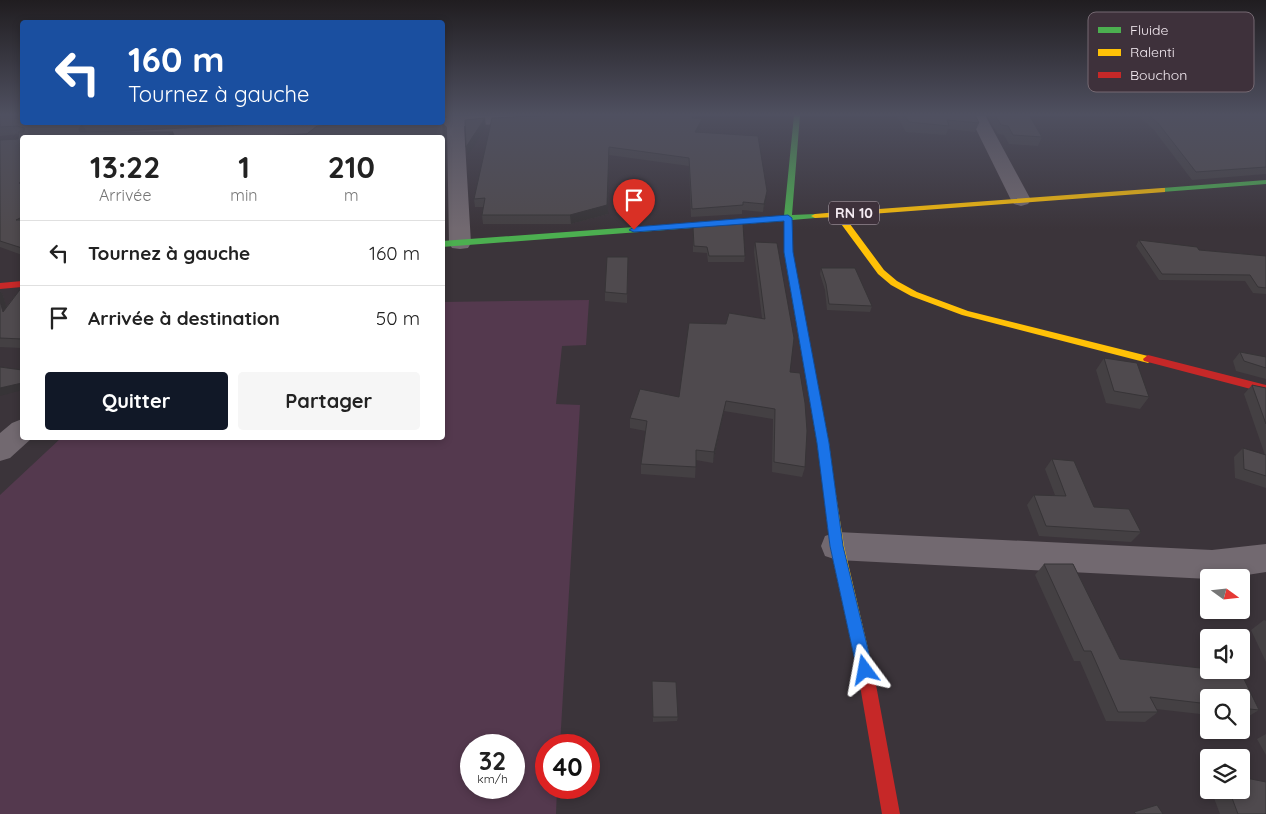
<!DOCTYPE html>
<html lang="fr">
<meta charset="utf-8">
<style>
body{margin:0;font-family:Quicksand,sans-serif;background:#f6f6f6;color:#222;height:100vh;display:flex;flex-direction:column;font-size:19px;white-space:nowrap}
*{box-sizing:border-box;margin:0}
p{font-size:16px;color:#767676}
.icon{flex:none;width:28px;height:28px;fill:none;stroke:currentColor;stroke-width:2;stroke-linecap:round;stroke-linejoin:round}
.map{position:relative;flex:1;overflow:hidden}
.details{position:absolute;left:20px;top:135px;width:425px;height:305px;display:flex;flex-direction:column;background:#fff;border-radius:5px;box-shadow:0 2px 8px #0003}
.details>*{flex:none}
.guide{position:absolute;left:20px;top:20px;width:425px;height:105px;border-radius:5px;box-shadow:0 2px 8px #0003;background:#1a4fa0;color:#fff;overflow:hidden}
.needle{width:32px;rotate:105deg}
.tools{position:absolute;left:1200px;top:569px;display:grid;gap:10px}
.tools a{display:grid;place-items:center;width:50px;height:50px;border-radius:5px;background:#fff;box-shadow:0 2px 8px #0003;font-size:25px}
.speed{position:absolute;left:460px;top:734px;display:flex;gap:10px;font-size:25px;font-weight:700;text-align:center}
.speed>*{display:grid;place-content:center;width:65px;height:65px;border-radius:50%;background:#fff;box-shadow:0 2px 8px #0003;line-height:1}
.speed small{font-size:12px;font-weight:400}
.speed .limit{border:8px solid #d22;background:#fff;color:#111}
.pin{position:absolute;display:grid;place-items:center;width:42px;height:42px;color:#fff;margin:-51px -21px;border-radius:50% 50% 50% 0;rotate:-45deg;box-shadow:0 0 5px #0007}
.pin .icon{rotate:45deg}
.me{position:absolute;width:55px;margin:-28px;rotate:347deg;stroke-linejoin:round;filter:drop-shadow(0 0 4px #0008)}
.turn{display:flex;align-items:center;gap:18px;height:105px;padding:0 25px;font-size:22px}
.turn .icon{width:65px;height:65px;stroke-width:2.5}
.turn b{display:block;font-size:35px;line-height:42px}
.eta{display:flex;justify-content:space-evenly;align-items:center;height:85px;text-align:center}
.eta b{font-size:30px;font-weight:700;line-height:35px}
.button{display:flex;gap:10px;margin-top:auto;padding:10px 25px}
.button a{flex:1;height:58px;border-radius:5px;background:#111827;color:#fff;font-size:20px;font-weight:700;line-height:58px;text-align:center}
.button a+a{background:#f6f6f6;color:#222}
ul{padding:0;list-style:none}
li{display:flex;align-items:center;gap:15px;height:65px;padding:0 25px;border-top:1px solid #e0e0e0}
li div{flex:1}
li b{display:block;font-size:19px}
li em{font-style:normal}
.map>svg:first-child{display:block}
</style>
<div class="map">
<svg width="1266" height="814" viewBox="0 0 1266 814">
<rect width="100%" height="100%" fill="#3b343a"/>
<!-- green -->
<path fill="#54394e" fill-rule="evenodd" d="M589 300 586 345 562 346 556 404 580 405 560 745H546V788H557L556 814H0V495L61 438H442L443 302ZM471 745H514V788H471Z"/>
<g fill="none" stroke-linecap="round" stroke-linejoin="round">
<!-- street -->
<path fill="#726970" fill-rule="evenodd" d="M447 115H576L574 118 568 120 464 126 471 243 468 248 460 249 452 248 449 243 447 127 441 122 443 118H447Z
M969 115H985L1031 200 1028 204 1021 206 1014 204 1011 200Z
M317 122H357L359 126 357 130 351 131 214 138H85L87 134 93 133Z
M22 419V438H32L10 458 0 461V433L12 423Z
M837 532 1212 550 1266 544V572L1228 578H1209V579L837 560 825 556 821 546 825 536Z"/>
<!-- fast -->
<path fill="#4caf50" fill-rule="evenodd" d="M794 115H800L792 215 815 214 819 216 815 218 792 220V252L829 443 835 488 833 492 829 493 825 492 823 488 817 443 784 252V221L442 247V241L784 216Z
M1266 180V184L1162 192 1158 190 1162 188Z"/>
<!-- slow -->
<path fill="#ffc107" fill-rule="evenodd" d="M1162 188H1165V192L844 216 884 270 897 281 917 292 968 311 1152 357 1153 359 1148 363 962 315 911 296 891 285 878 274 836 217 815 218 811 216 815 214 838 212Z
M829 483 833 484 835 488 844 546 874 674 871 679 866 682 861 679 858 674 830 546 823 488 825 484Z"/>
<!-- jam -->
<path fill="#c62828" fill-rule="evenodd" d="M22 281V287L0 289V283Z
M1148 355 1266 385V393L1144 361 1143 359Z
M866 666 871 669 874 674 900 814H882L858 674 861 669Z"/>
</g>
<!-- wall -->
<path fill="#444043" d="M0 115 22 122H267L90 132 22 138V255L0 247V140L18 139 19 134 0 136Z
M556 115H697L695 118 701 127 699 132 766 200 763 212 742 210V214L691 217 689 166 609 155 608 214 571 224H483L482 215 484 207H475L474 199Z
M896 115H975L979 123 975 132 948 129 946 135 906 132Z
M986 115H1029L1042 137 1038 146 1009 144 1004 135 998 134Z
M1137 115H1266V174L1192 180 1154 130Z
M693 227 745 256 744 262H708L707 253 693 252Z
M1139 240 1199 250 1266 256V294L1253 293 1245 281 1159 280 1136 246Z
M755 242 790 372 805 467 802 477 772 472 773 419 724 411 713 463 696 460 695 478 641 474V464L646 431 630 428V418L679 397 726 324 762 318 754 252Z
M628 257 627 303 605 301V292Z
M821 268 872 306 870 312 827 310 825 290 820 274Z
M22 287V348L0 347V291L3 295 6 307Z
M1240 352 1266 357V379L1236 371 1233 361Z
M1104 358 1149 397 1140 409 1106 403 1096 370Z
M1252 385 1266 388V488L1235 478 1234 457 1243 448 1265 455 1244 394Z
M1052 459 1094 507 1141 532 1131 542 1039 536 1027 505 1034 495H1055L1045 469Z
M1044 564H1073L1120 659 1209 669V670H1217L1241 673 1259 710 1244 719H1241V698H1209V715L1156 709 1158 712 1145 722 1106 721 1080 661H1074L1035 575Z
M1264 620 1266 621V662L1251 630Z
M652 686 678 717 677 721 653 722Z
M1266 734V755L1257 739Z
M1211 790H1241L1266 814H1220Z"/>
<!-- shaded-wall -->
<path fill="#373437" d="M485 118 486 127 468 155 466 147Z
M702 119 701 127 695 140V132Z
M443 120 445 128 446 188 442 194Z
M82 124 87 132 83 137 79 129Z
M173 132 176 138H164Z
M609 147 608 214 571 224 570 215Z
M767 191 766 200 763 212 764 204Z
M0 291 3 295 10 321 3 312 0 301Z
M22 383V390L0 396V388Z
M726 401 724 411 713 463 714 452Z"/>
<!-- building -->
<path fill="#4f4a4e" stroke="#373437" d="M0 115H22V122H116L82 124 79 129 80 132H173L164 138H22V181L19 183 22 184V217L16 220H22V248L0 241V140L18 139 19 132H24V128L17 126 0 127Z
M556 115H693L692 118 702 119 695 132 758 136 767 191 764 204 743 202V205L692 209 689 158 609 147 607 205 570 215H482L485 198 474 199 492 118Z
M904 115H975L979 123 947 120 949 126 909 122Z
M995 115H1029L1042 137 1013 135 1008 126 1001 125Z
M1148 115H1266V167L1196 172 1158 123Z
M485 118 466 147 465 120Z
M442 120H443L444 179 442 182V138H310L303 137 317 126 383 122H442Z
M743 224 745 256H709L707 247 694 246 693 227Z
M1139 240 1197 247 1199 250 1266 256V288L1258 287 1250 275 1162 274Z
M755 242 777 243 794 338 790 372 800 373 805 403 807 431 805 467 774 462 775 409 726 401 714 452 696 450V467L641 464 647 421 630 418 640 389 679 397 689 323 726 324 729 313 765 319Z
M607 257H628L627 294 605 292Z
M821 268H855L872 306 829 304 826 284Z
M22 287V339L0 338V301L3 312Z
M1240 352 1266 357V368L1244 361Z
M1104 358 1137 363 1149 397 1114 391Z
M0 367 22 370V383L0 388Z
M1252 385 1266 388V424Z
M1243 448 1266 455V476L1244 469Z
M1052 459 1074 461 1094 507 1129 509 1141 532 1046 526 1034 495 1066 496Z
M1044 564H1073L1120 659 1209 669V670H1217L1241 673 1259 710 1241 708V698H1209V704L1150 697 1158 712H1118L1091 651H1084Z
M652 681 676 682 678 717H653Z
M1241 777 1266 782V814H1238L1229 790H1241Z
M1157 805 1163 814H1136L1134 812Z"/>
<!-- sky -->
<linearGradient id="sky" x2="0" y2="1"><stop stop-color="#201d20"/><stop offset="0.5" stop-color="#4f5060"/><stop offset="1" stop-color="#4f5060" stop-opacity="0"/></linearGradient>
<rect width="1266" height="229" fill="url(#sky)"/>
<!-- route -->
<path fill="#1a73e8" stroke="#114b97" d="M788 215 792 218 793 252 829 443 843 546 873 670 870 675 865 678 859 675 857 670 830 546 817 443 784 252V221L634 232 629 230 634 227Z"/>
<g text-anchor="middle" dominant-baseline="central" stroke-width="5" stroke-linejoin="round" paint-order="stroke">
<!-- shield labels -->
<rect fill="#3e313b" stroke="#bdb3bb" stroke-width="1" x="829" y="201.5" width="50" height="23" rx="4"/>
<g font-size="14" font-weight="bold" fill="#f4ebf2">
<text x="854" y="213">RN 10</text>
</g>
</g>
<!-- legend -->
<rect x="1088" y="12" width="166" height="80" rx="8" fill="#3e313b" stroke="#756972" stroke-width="1"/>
<rect x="1098" y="27" width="23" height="6" fill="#4caf50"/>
<rect x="1098" y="49" width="23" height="7" fill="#ffc107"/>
<rect x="1098" y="72" width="23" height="6" fill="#c62828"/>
<g font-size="14" fill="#f4ebf2">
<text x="1130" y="35">Fluide</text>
<text x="1130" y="57">Ralenti</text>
<text x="1130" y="80">Bouchon</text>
</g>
</svg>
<div class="tools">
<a><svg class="needle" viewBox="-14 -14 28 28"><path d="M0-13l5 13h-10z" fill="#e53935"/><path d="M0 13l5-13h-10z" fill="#767676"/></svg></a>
<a><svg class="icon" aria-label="sound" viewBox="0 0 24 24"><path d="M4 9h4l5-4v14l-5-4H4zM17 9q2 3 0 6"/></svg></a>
<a><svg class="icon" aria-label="search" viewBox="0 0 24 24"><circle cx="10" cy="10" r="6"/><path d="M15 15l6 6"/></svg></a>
<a><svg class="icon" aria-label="layers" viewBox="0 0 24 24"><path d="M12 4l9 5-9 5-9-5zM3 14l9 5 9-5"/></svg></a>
</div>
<div class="speed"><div>32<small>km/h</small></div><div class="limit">40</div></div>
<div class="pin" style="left:634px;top:230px;background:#d93025"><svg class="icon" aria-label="arrive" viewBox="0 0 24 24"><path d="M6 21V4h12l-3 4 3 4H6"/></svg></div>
<svg class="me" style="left:865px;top:670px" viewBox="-20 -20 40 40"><path d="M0-17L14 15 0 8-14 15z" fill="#1a73e8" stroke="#fff" stroke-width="4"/></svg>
<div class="guide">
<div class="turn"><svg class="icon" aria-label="left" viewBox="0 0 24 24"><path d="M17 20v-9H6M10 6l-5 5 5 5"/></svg><div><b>160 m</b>Tournez à gauche</div></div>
</div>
<section class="details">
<div class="eta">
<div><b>13:22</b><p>Arrivée</p></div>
<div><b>1</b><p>min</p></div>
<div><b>210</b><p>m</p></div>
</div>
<ul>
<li><svg class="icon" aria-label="left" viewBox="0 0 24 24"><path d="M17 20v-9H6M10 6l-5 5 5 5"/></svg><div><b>Tournez à gauche</b></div><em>160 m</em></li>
<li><svg class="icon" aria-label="arrive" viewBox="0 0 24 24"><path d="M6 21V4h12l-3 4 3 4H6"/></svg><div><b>Arrivée à destination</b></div><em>50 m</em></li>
</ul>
<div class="button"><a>Quitter</a><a>Partager</a></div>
</section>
</div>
